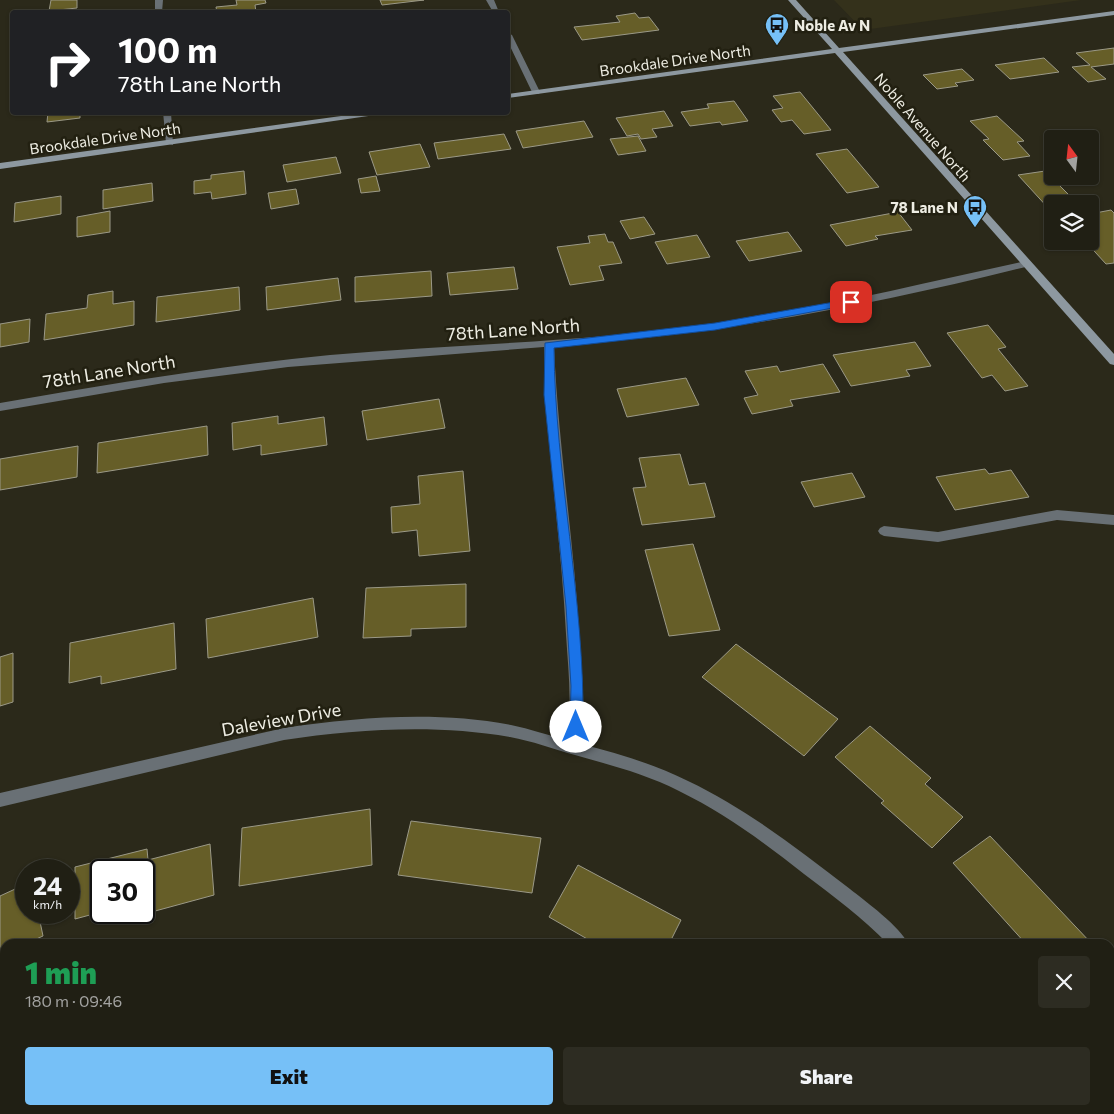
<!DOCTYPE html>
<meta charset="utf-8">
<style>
body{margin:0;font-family:Commissioner,sans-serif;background:#2d2c22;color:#f1f3f6;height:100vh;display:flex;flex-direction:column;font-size:19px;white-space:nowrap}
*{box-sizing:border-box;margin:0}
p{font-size:16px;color:#a2a2a0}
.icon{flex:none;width:28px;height:28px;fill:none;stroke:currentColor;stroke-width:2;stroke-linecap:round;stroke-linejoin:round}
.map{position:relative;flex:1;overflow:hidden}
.panel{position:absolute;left:0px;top:939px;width:1115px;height:176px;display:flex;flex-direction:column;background:#201f14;border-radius:15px 15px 0 0;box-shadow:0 1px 4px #0004,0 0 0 1px #3d3d34}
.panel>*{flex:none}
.guide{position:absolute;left:10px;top:10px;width:500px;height:105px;border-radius:5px;box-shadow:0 1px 4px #0004,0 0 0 1px #3d3d34;background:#202124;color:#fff;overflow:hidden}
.needle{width:32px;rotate:345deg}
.tools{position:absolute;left:1044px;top:130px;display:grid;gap:10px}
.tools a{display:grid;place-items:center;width:55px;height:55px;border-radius:5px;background:#201f14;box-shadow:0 1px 4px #0004,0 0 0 1px #3d3d34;font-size:25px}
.speed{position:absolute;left:15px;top:859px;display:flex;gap:10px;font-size:25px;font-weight:700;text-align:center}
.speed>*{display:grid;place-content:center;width:65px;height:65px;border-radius:50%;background:#201f14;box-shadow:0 1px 4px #0004,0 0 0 1px #3d3d34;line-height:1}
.speed small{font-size:12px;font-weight:400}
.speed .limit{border:2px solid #111;border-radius:8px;background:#fff;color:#111}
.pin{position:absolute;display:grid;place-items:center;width:42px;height:42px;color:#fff;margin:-21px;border-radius:10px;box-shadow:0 2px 8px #0006}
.me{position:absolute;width:55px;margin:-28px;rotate:0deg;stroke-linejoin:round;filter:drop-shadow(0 0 4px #0008)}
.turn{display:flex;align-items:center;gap:18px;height:105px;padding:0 25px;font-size:22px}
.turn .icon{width:65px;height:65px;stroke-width:2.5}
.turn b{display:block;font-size:35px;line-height:42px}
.round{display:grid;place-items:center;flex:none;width:52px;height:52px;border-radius:5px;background:#2d2c22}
.overview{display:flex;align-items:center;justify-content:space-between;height:85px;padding:0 25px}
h1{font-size:30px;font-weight:800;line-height:38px;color:#1e9e55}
.cta{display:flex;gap:10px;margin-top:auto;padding:10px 25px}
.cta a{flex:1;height:58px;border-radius:5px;background:#76c0f7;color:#111;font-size:20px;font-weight:800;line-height:58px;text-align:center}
.cta a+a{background:#2d2c22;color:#f1f3f6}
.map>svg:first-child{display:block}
</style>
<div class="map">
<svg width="1114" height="1114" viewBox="0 0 1114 1114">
<rect width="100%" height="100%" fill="#2b291a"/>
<!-- built -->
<path fill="#34311b" d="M834 0H1081L863 30Z"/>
<!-- building -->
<path fill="#665e28" stroke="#9b9987" d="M51 0H77V8L49 11Z
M236 0H265L266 3 255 5 256 12H217L216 7 237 5Z
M380 0H424L382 5Z
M635 13 639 18 649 17 659 30 582 40 574 27 620 22 616 16Z
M1114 48V64L1091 67 1106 79 1088 82 1072 67 1090 65 1076 53Z
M1044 58 1059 72 1010 79 995 65Z
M962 69 974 80 955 83 958 86 937 89 923 75Z
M800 92 831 130 804 134 792 120 781 122 772 110 783 108 773 96Z
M734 101 748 121 722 125 720 122 690 126 681 112 709 108 707 104Z
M664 111 673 126 652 129 657 137 641 139 638 134 627 136 616 118Z
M48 112H80V118L47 122Z
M997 116 1024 141 1017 142 1030 156 1003 160 983 140 989 139 970 121Z
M584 121 593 137 523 148 516 131Z
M504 134 511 149 438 159 434 143Z
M638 136 646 151 618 155 610 139Z
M420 144 430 167 377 175 369 152Z
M847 149 879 187 847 193 816 154Z
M336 157 341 173 287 182 283 165Z
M1052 170V176H1080L1082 178 1056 182 1078 204H1052V209L1050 210 1018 175Z
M244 171 246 194 212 199 211 192 194 194V181L211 179V175Z
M376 176 380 191 361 193 358 179Z
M152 183 153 201 103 209V190Z
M296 189 299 204 271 209 268 193Z
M61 196V214L14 222 15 203Z
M1111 210 1114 213V263L1106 264 1085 241H1090V214Z
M110 211V232L77 237V217Z
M898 212 912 230 875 236 878 239 846 246 830 225Z
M644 217 655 234 630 239 620 221Z
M788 232 802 251 749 261 736 241Z
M605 234 608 242H613L622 263 599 266 604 280 570 285 557 247 590 243 588 236Z
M697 235 710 257 667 264 655 242Z
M514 267 518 289 450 295 447 273Z
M431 271 432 296 355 302V277Z
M338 278 341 300 267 310 266 287Z
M239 287 240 310 156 322 157 297Z
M113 291V304L134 301V325L44 340 46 314 87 308 88 295Z
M30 319 29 342 0 347V324Z
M988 325 1006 347 998 349 1028 386 1005 391 992 375 982 378 947 333Z
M915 342 931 366 906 370 910 376 851 386 833 355Z
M823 364 840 392 790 400 793 406 752 414 744 398 758 395 745 371 777 366 780 372Z
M686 378 699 405 627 417 617 389Z
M439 399 445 428 367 440 362 411Z
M278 416V424L324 417 327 445 261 455V445L233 450 232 423Z
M207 426 208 455 97 473 98 443Z
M78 446 77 477 0 490V459Z
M680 454 689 485 705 483 715 517 642 525 633 488 646 487 639 458Z
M985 469 989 474 1011 470 1029 497 955 510 936 477Z
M463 471 470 551 419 556 417 530 392 533 391 507 420 504 418 476Z
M852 473 865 497 814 507 801 482Z
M693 544 720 630 669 636 645 550Z
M466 584V627L411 629V636L363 638 366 588Z
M313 598 318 637 208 658 206 619Z
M174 623 176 669 101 684V676L69 683 70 643Z
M736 644 838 719 804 756 702 677Z
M13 653V702L0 706V657Z
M870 726 931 778 925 784 963 817 932 848 881 803 884 801 835 757Z
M370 809 372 865 239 886 242 828Z
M411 821 541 838 532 893 398 875Z
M990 836 1092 944H1026L953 863Z
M210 844 214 895 122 920V912H144V870H101V912L75 919V867L147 849 148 860Z
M578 865 681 920 669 944H596L549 917Z
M26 884V912H38L43 936 25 944H5V953L0 955V896Z
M1114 977V1053L1110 1047V978Z
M355 1110H373L384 1114H353Z"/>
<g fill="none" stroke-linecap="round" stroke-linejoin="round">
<!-- lane -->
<path fill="#697075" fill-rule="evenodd" d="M1057 510 1114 515V525L1057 520 938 542 884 536 880 534 878 531 880 528 884 526 938 532Z"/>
<!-- street -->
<path fill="#697075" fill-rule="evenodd" d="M155 0H163L162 12H155Z
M486 0H494L499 12H493Z
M508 33 512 35 540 92 539 94 532 92 508 42Z
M163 112H171L173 145 166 143Z
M1026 261 1031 264 1029 266C874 305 715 335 554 346 558 441 573 535 579 630 581 668 587 706 580 744 617 753 654 764 688 781 747 809 799 850 850 889 865 901 901 927 908 944H888C863 918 833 896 804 874 765 843 724 813 679 791 646 774 610 765 575 755 553 749 532 741 510 737 435 724 358 729 284 740L0 807V793L284 728C359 717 437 711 511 725 530 729 548 735 566 740 573 705 568 669 566 634 561 538 546 443 544 347L288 367 164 383 0 411V403C110 384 219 366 330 355 458 344 587 342 714 324 819 309 923 283 1026 261Z
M1027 1110H1046L1048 1114H1029Z"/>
<!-- secondary -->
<path fill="#8d98a0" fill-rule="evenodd" d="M788 0H796L839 48 1114 11V15L843 52 1114 354V365L1110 364 835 53 508 98V94L832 49Z
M370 112H396L0 169V163Z"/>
</g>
<!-- route -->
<path fill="#1a73e8" stroke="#114b97" d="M851 299 856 302 854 304 715 330 554 348C555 474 585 599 583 727L581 731 576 732 572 731 570 727 571 686 566 606 544 395 545 343 715 323Z"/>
<!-- icons -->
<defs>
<g id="bus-pin" transform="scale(1.25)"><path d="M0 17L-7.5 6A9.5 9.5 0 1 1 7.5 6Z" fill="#76c0f7" stroke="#222011"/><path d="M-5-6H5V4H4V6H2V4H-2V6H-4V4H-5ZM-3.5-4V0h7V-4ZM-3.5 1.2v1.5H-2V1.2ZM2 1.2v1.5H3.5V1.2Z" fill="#111"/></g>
</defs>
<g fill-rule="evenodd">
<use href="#bus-pin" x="777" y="25"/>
<use href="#bus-pin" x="975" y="207"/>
</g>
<g text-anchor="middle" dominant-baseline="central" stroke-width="5" stroke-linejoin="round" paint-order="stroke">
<!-- far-poi labels -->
<g font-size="15" font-weight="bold" fill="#eeede3" stroke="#222011" text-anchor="start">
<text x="794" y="25">Noble Av N</text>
<text x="958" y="207" text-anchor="end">78 Lane N</text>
</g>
<!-- far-street labels -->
<g font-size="15" fill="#eeede3" stroke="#222011">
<text transform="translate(675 60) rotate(-8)">Brookdale Drive North</text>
<text transform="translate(923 127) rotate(49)">Noble Avenue North</text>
<text transform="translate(105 138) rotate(-8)">Brookdale Drive North</text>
</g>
<!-- street labels -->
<g font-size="18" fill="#eeede3" stroke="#222011">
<text transform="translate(513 329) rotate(-4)">78th Lane North</text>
<text transform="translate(109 371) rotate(-9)">78th Lane North</text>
<text transform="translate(281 719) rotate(-10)">Daleview Drive</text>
</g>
</g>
</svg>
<div class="tools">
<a><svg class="needle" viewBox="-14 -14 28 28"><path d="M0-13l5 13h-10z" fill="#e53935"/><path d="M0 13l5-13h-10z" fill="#a2a2a0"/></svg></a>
<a><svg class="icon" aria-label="layers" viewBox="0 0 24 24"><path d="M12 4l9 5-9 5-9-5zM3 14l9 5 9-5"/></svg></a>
</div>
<div class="speed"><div>24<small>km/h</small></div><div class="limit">30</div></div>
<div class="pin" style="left:851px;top:302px;background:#d93025"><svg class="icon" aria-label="arrive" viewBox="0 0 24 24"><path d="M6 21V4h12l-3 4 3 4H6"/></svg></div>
<svg class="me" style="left:576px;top:727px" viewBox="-20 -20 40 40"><circle r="19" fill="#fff"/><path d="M0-13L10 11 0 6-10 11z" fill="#1a73e8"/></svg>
<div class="guide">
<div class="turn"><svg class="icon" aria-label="right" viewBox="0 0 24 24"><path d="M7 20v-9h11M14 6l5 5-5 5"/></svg><div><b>100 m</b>78th Lane North</div></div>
</div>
<section class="panel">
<div class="overview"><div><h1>1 min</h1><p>180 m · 09:46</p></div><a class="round"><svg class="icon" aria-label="close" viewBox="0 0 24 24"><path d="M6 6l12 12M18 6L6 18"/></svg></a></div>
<div class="cta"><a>Exit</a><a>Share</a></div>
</section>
</div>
